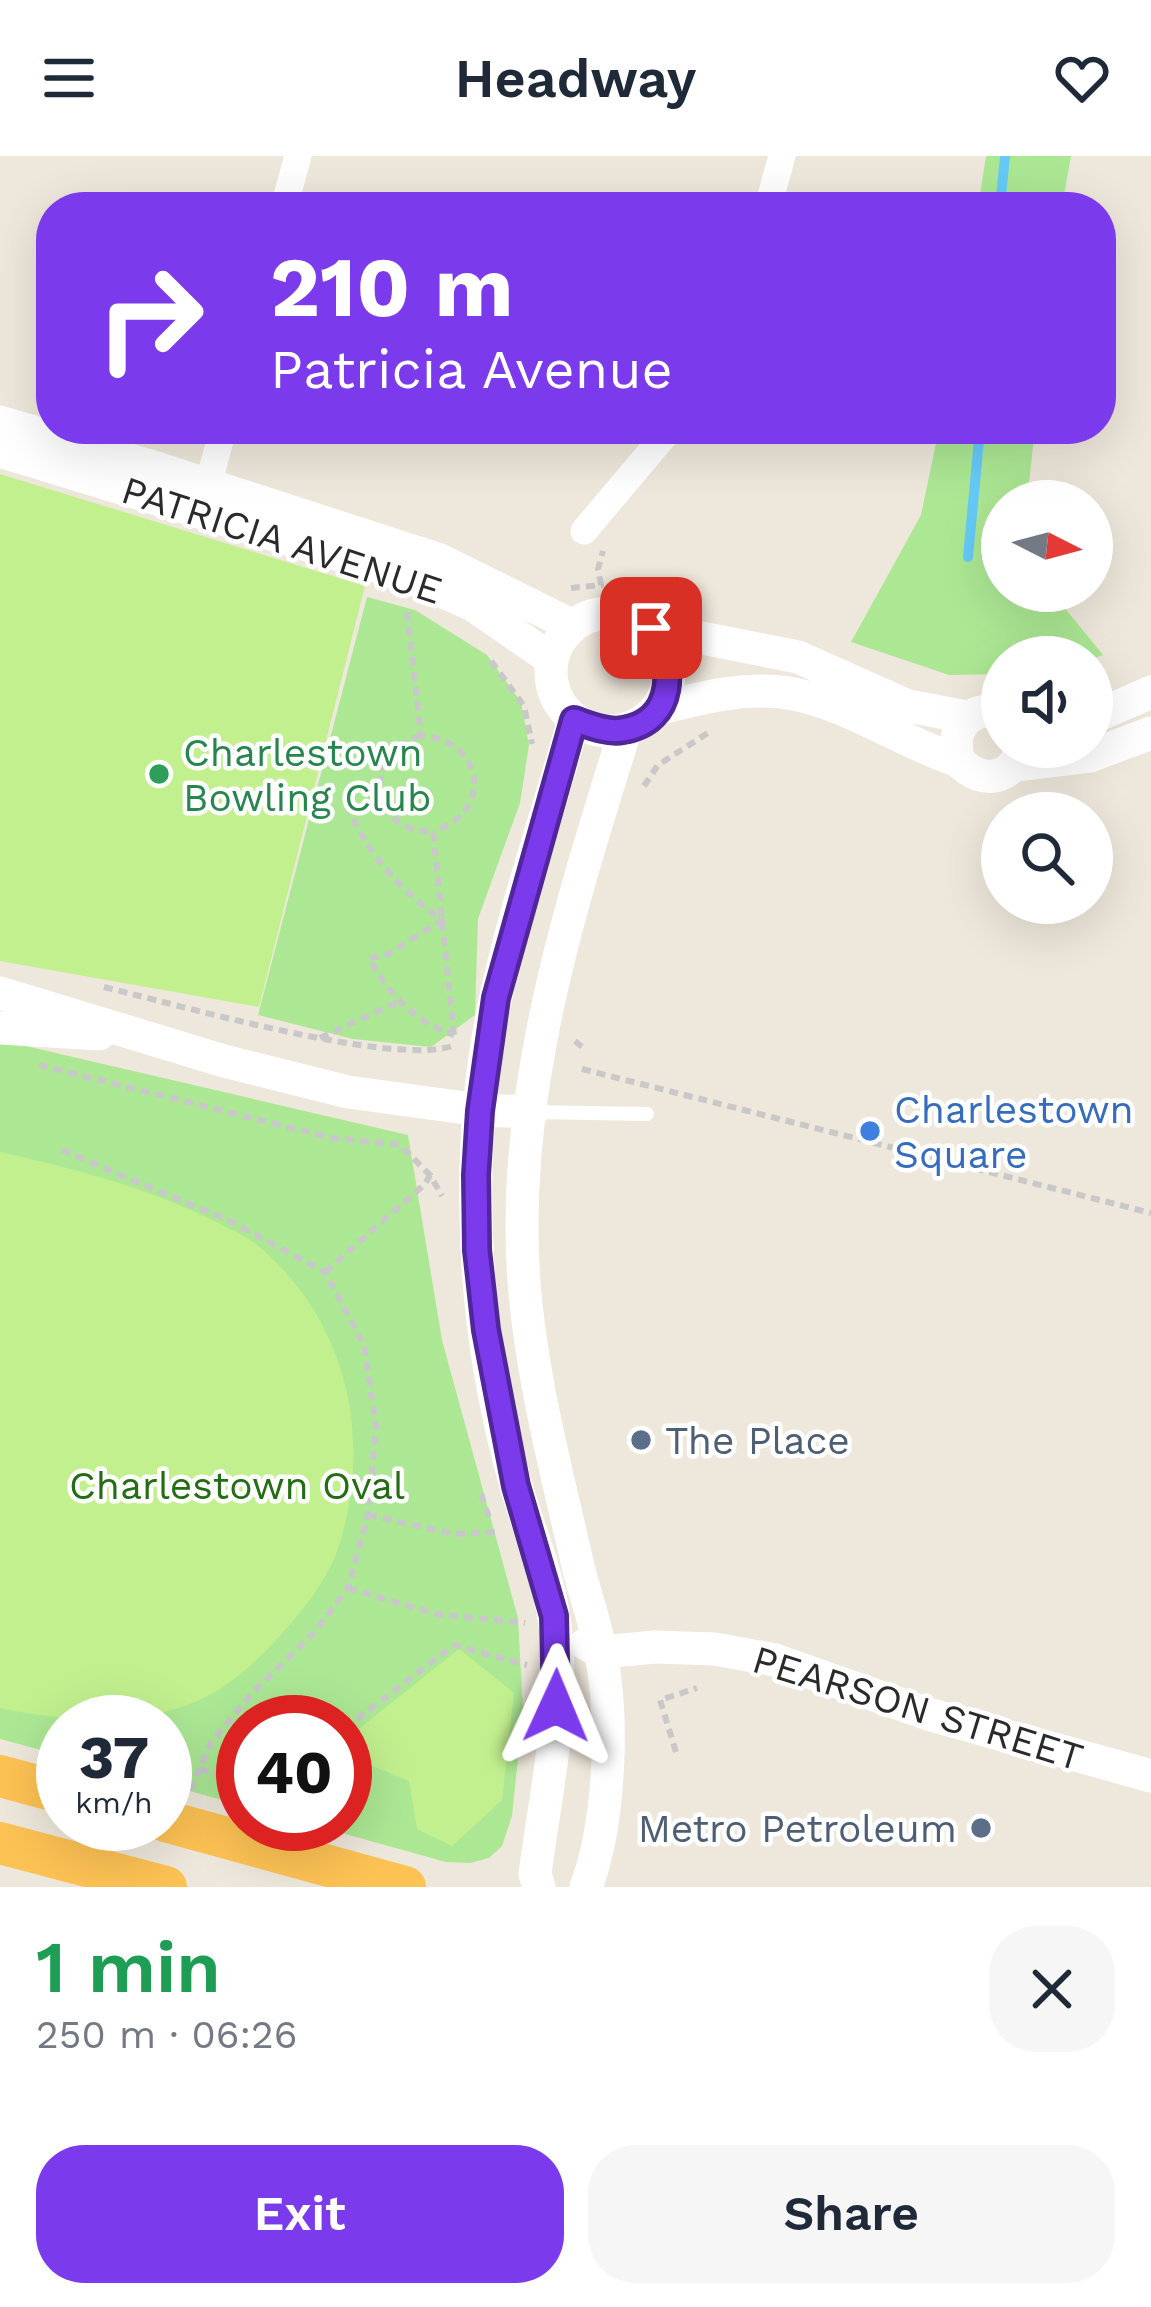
<!DOCTYPE html>
<meta charset="utf-8">
<style>
body{margin:0;font-family:"Work Sans",sans-serif;background:#f6f6f7;color:#1f2937;height:100vh;display:flex;flex-direction:column;font-size:45px;white-space:nowrap}
*{box-sizing:border-box;margin:0}
p{font-size:39px;color:#747a83}
.icon{flex:none;width:66px;height:66px;fill:none;stroke:currentColor;stroke-width:2;stroke-linecap:round;stroke-linejoin:round}
.map{position:relative;height:1731px;overflow:hidden}
.sheet{display:flex;flex-direction:column;background:#fff;flex:1}
.sheet>*{flex:none}
.guide{position:absolute;left:36px;top:36px;width:1080px;height:252px;border-radius:48px;box-shadow:0 12px 48px #0002;background:#7c3aed;color:#fff;overflow:hidden}
.needle{width:78px;rotate:96deg}
.controls{position:absolute;left:981px;top:324px;display:grid;gap:24px}
.controls a{display:grid;place-items:center;width:132px;height:132px;border-radius:50%;background:#fff;box-shadow:0 12px 48px #0002;font-size:60px}
.speed{position:absolute;left:36px;top:1539px;display:flex;gap:24px;font-size:60px;font-weight:700;text-align:center}
.speed>*{display:grid;place-content:center;width:156px;height:156px;border-radius:50%;background:#fff;box-shadow:0 12px 48px #0002;line-height:1}
.speed small{font-size:30px;font-weight:400}
.speed .limit{border:18px solid #d22;background:#fff;color:#111}
.pin{position:absolute;display:grid;place-items:center;width:102px;height:102px;color:#fff;margin:-51px;border-radius:24px;box-shadow:0 6px 18px #0006}
.me{position:absolute;width:132px;margin:-66px;rotate:1deg;stroke-linejoin:round;filter:drop-shadow(0 0 9px #0008)}
.turn{display:flex;align-items:center;gap:42px;height:252px;padding:0 36px;font-size:54px}
.turn .icon{width:156px;height:156px;stroke-width:2.5}
.turn b{display:block;font-size:84px;line-height:102px}
.round{display:grid;place-items:center;flex:none;width:126px;height:126px;border-radius:48px;background:#f6f6f7}
.overview{display:flex;align-items:center;justify-content:space-between;height:204px;padding:0 36px}
h1{font-size:72px;font-weight:600;line-height:90px;color:#1e9e55}
.button{display:flex;gap:24px;margin-top:auto;padding:24px 36px}
.button a{flex:1;height:138px;border-radius:48px;background:#7c3aed;color:#fff;font-size:48px;font-weight:600;line-height:138px;text-align:center}
.button a+a{background:#f6f6f7;color:#1f2937}
header{display:flex;justify-content:space-between;align-items:center;height:156px;padding:0 36px;background:#fff;font-size:54px;font-weight:600}
.map>svg:first-child{display:block}
</style>
<header><svg class="icon" aria-label="menu" viewBox="0 0 24 24"><path d="M4 6h16M4 12h16M4 18h16"/></svg>Headway<svg class="icon" aria-label="heart" viewBox="0 0 24 24"><path d="M12 20l-8-8c-3-5 5-10 8-4 3-6 11-1 8 4z"/></svg></header>
<div class="map">
<svg width="1151" height="1731" viewBox="0 0 1151 1731">
<rect width="100%" height="100%" fill="#eee7db"/>
<!-- green -->
<path fill="#ace894" d="M986 0H1071L1062 51H978Z
M939 273H1035L1027 345H1002V435H1051L1103 499 1092 503 1002 501V518L949 519 851 486 921 359Z
M367 441 415 454 487 499 521 546 529 589 520 647 478 763 475 859 431 891 353 883 258 859Z
M0 884 408 979 442 1184 518 1462 523 1555 512 1660 502 1690 489 1702 470 1707 446 1706 309 1668H345V1566H243V1650L165 1628V1566H63V1600L0 1583Z"/>
<!-- pitch -->
<path fill="#c2f08f" d="M0 318 365 430 259 851 0 805Z
M0 996C75 1013 147 1031 216 1066 229 1073 244 1079 256 1088 345 1162 373 1276 340 1386 330 1422 301 1457 276 1484 255 1507 226 1533 197 1545 135 1572 64 1565 0 1552Z
M459 1493 514 1537 502 1644 452 1690 417 1673 409 1625 345 1599V1584Z"/>
<g fill="none" stroke-linecap="round" stroke-linejoin="round">
<!-- stream -->
<path stroke="#66caf7" stroke-width="10" d="M1000 51 1005 0
M968 401 980 273"/>
<!-- path -->
<path stroke="#c8c8c8" stroke-width="6" stroke-dasharray="9 6" stroke-linecap="butt" d="M571 432 601 429 598 413 603 395
M407 456 421 580C485 583 494 658 433 675
M491 505 524 550 532 588
M421 580C359 596 370 679 433 675L454 879
M644 630 658 609 711 575
M347 649C368 699 398 732 442 764L386 799 369 802C390 840 413 864 454 879
M104 831C171 847 400 913 454 889
M320 882 398 846
M575 885 586 894
M39 909 332 982 400 989 430 1019 442 1040
M582 913 1151 1057
M62 994 232 1066 325 1116 364 1189 376 1270 368 1359 348 1432 313 1478 256 1533 212 1585 189 1637
M325 1116 425 1028 430 1019
M481 1338 490 1365
M368 1359 455 1378 496 1376
M348 1432 436 1458 525 1467
M345 1572 454 1489 527 1509
M676 1596 660 1544 697 1532
M200 1613 243 1626"/>
<!-- service -->
<path stroke="#fff" stroke-width="14" d="M532 956 647 958"/>
<!-- minor -->
<path stroke="#fff" stroke-width="27" d="M284 51 298 0
M768 51 782 0
M204 345 223 273
M584 375 670 273"/>
<!-- tertiary -->
<path stroke="#fff" stroke-width="33" d="M0 266 147 309 440 404 573 470
M0 295 402 418 473 449 551 503
M551 516a59 59 0 1 1 118 0a59 59 0 1 1-118 0Z
M651 472 798 501 908 550 967 561
M656 553C700 542 748 529 794 538 853 550 903 587 959 605
M1002 556C969 549 949 573 959 605 982 630 1013 624 1022 591
M1092 562 1151 536
M1016 609 1090 600 1151 577
M0 837 224 905 348 936 480 954 532 956
M0 872 99 878
M586 1488 601 1496 655 1491 715 1493 775 1504 928 1558 1151 1620
M539 1731 535 1718C546 1633 568 1542 553 1456 546 1414 529 1374 517 1333 495 1256 480 1170 477 1090 473 1009 478 925 495 845 515 751 548 657 574 564
M586 1731C610 1667 614 1565 601 1498 596 1468 585 1439 578 1410 557 1317 531 1221 524 1125 510 938 570 751 625 575"/>
<!-- trunk -->
<path stroke="#fdc254" stroke-width="42" d="M0 1620 63 1637
M165 1665 405 1731
M0 1687 166 1731"/>
</g>
<g fill="none" stroke-linecap="round" stroke-linejoin="round">
<!-- route casing -->
<g stroke="#51269a" stroke-width="30">
<path id="route" d="M556 1550 554 1460 516 1330 486 1174 477 1094 476 1019 480 955 496 842 574 564C589 569 607 577 623 574 676 566 676 507 651 472"/>
</g>
<!-- route -->
<use href="#route" stroke="#7c3aed" stroke-width="21"/>
</g>
<!-- markers -->
<circle fill="#2e9e5b" stroke="#fff" stroke-width="4.5" cx="159" cy="618" r="12"/>
<circle fill="#3f7fe0" stroke="#fff" stroke-width="4.5" cx="870" cy="975" r="12"/>
<g fill="#5c6f8a" stroke="#fff" stroke-width="4.5">
<circle cx="641" cy="1284" r="12"/>
<circle cx="981" cy="1672" r="12"/>
</g>
<g text-anchor="middle" dominant-baseline="central" stroke-width="9" stroke-linejoin="round" paint-order="stroke">
<!-- street labels -->
<g font-size="39" fill="#2a2a2a" stroke="#fff">
<text transform="translate(282 384) rotate(18)">PATRICIA AVENUE</text>
<text transform="translate(918 1552) rotate(17)">PEARSON STREET</text>
</g>
<!-- leisure labels -->
<g font-size="39" fill="#27864d" stroke="#fff" text-anchor="start">
<text x="183" y="596">Charlestown<tspan x="183" dy="45">Bowling Club</tspan></text>
</g>
<!-- shop labels -->
<g font-size="39" fill="#366cbe" stroke="#fff" text-anchor="start">
<text x="894" y="953">Charlestown<tspan x="894" dy="45">Square</tspan></text>
</g>
<!-- service labels -->
<g font-size="39" fill="#4e5e75" stroke="#fff" text-anchor="start">
<text x="665" y="1284">The Place</text>
<text x="957" y="1672" text-anchor="end">Metro Petroleum</text>
</g>
<!-- park labels -->
<g font-size="39" fill="#236d15" stroke="#fff">
<text x="237" y="1329">Charlestown Oval</text>
</g>
</g>
</svg>
<div class="controls">
<a><svg class="needle" viewBox="-14 -14 28 28"><path d="M0-13l5 13h-10z" fill="#e53935"/><path d="M0 13l5-13h-10z" fill="#747a83"/></svg></a>
<a><svg class="icon" aria-label="sound" viewBox="0 0 24 24"><path d="M4 9h4l5-4v14l-5-4H4zM17 9q2 3 0 6"/></svg></a>
<a><svg class="icon" aria-label="search" viewBox="0 0 24 24"><circle cx="10" cy="10" r="6"/><path d="M15 15l6 6"/></svg></a>
</div>
<div class="speed"><div>37<small>km/h</small></div><div class="limit">40</div></div>
<div class="pin" style="left:651px;top:472px;background:#d93025"><svg class="icon" aria-label="arrive" viewBox="0 0 24 24"><path d="M6 21V4h12l-3 4 3 4H6"/></svg></div>
<svg class="me" style="left:556px;top:1550px" viewBox="-20 -20 40 40"><path d="M0-17L14 15 0 8-14 15z" fill="#7c3aed" stroke="#fff" stroke-width="4"/></svg>
<div class="guide">
<div class="turn"><svg class="icon" aria-label="right" viewBox="0 0 24 24"><path d="M7 20v-9h11M14 6l5 5-5 5"/></svg><div><b>210 m</b>Patricia Avenue</div></div>
</div>
</div>
<section class="sheet">
<div class="overview"><div><h1>1 min</h1><p>250 m · 06:26</p></div><a class="round"><svg class="icon" aria-label="close" viewBox="0 0 24 24"><path d="M6 6l12 12M18 6L6 18"/></svg></a></div>
<div class="button"><a>Exit</a><a>Share</a></div>
</section>
